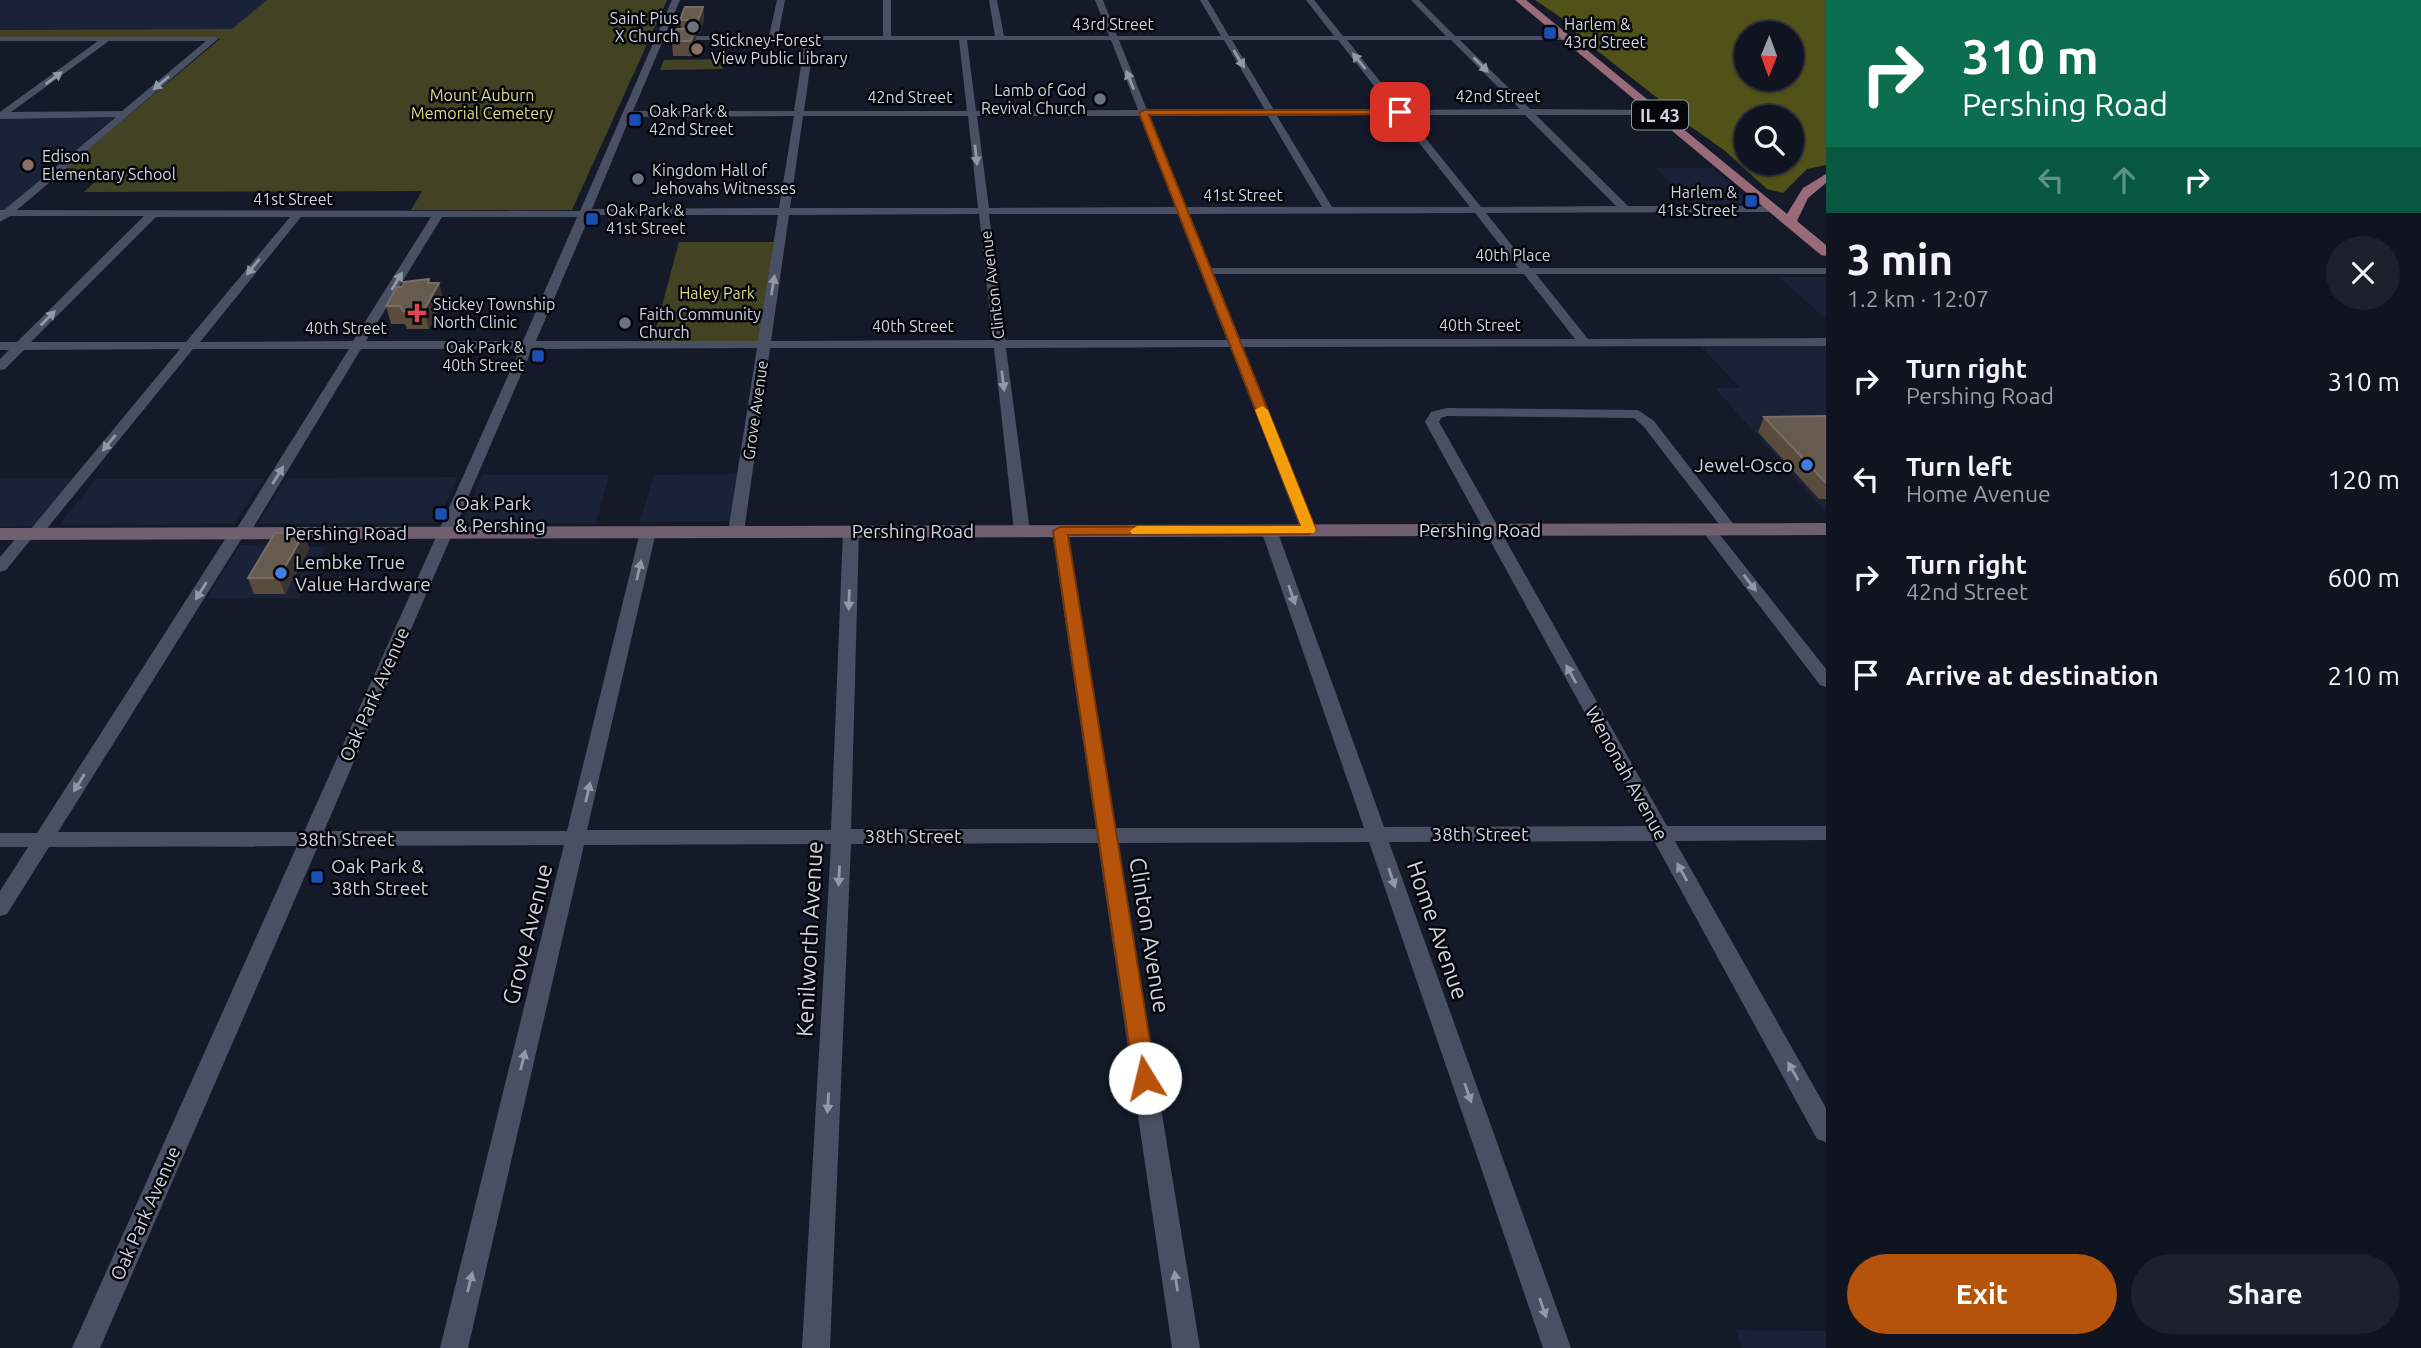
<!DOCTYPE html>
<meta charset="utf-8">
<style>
body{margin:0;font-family:Ubuntu,sans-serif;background:#1d212d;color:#f1f3f6;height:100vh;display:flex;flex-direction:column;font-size:26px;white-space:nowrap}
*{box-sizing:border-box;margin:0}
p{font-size:23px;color:#9b9ea5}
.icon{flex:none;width:38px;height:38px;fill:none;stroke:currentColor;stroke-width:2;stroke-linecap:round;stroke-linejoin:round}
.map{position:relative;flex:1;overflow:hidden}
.drawer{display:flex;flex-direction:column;background:#0f1420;width:595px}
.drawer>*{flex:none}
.hud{background:#0b6e4f;color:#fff;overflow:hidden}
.needle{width:46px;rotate:181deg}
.tools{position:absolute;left:1734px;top:21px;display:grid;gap:14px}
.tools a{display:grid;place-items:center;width:70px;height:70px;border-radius:50%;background:#0f1420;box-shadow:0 2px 5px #0004,0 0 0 2px #2f333e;font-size:35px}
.pin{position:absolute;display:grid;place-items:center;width:60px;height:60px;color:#fff;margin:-30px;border-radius:14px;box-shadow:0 4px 10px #0006}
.me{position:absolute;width:77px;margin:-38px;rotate:351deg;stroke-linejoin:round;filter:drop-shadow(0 0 5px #0008)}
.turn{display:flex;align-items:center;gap:24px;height:147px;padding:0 21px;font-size:32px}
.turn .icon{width:91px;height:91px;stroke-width:2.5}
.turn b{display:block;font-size:49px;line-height:60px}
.lanes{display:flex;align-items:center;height:66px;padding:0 21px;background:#0003;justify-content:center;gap:35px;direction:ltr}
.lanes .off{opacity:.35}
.round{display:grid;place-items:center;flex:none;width:74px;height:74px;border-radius:37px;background:#1d212d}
.headline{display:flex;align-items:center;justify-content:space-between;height:119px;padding:0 21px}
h1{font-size:42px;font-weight:700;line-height:52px}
.cta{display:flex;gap:14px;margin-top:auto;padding:14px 21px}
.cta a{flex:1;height:80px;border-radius:42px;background:#b45309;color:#fff;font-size:28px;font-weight:700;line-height:80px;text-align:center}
.cta a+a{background:#1d212d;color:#f1f3f6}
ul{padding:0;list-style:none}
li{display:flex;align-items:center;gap:21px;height:98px;padding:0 21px}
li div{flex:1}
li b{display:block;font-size:26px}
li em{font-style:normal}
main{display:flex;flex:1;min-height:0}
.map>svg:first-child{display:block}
</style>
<main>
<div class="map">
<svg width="1826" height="1348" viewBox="0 0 1826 1348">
<rect width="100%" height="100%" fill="#141a2a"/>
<!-- built -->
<path fill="#1a2238" d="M0 0H267L232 29 0 30Z
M116 116 2 211H0V120L5 117Z
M1655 168H1712L1752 204H1694Z
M1779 277H1826V319Z
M1826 343V512L1715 388H1740L1699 344Z
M742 474 732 521 640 522 654 475Z
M482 475H609L596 523 462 524Z
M458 477 438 523 258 524 286 478Z
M0 478H75L35 526H0Z
M96 479H263L234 524 59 525Z
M240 545 326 547 299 598H207Z
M1736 1330 1826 1331V1348H1742Z"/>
<!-- green -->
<path fill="#414323" d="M267 0H667L572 210H411L422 191 84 192 102 175H57L220 39 0 38V30L232 29Z
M724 59 722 69 660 70 664 60Z
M679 242H778L761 343H652Z"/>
<!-- forest -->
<path fill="#515217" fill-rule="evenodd" d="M1535 0H1826V165L1807 169 1783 193 1767 189 1724 150 1677 117 1660 100 1581 38 1563 19ZM1746 33H1792V79H1746ZM1746 117H1792V163H1746Z"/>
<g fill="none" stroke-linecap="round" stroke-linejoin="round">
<!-- street -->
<path fill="#495064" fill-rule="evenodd" d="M672 0H680L633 111H794L805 40H674L670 38 674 36H769L777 0H785L778 36H883V0H891V36H995L989 0H997L1004 36H1109L1095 0H1103L1117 36H1221L1200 0H1208L1229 36H1334L1306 0H1314L1343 36H1446L1411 0H1419L1455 36H1568L1565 40H1460L1530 109 1658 110V114L1655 115H1536L1628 206H1775L1780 209 1775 212 1486 213 1530 268H1826V274H1536L1588 339 1826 338V346L1243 347 1317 530 1309 535 1301 530 1230 347 1006 348 1030 531 1022 536 1014 531 994 348H770L744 532 736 537 728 532 757 348 532 349 324 831H567L640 532 648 527 656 532 587 830H831L843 531 851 526 859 531 851 829H1096L1052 531 1060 526 1068 531 1116 828H1364L1261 530 1269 525 1277 530 1384 827 1647 826 1425 422 1431 412 1447 408 1638 410 1654 421 1735 526 1738 529 1735 532H1725L1644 427 1634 418 1447 416 1441 418 1439 422 1667 826H1826V840L1675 841 1826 1108V1142L1817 1139 1654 841 1389 842 1571 1348H1543L1369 842 1118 843 1200 1348H1172L1098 843 851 844 830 1348H802L831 844 584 845 468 1348H440L564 845 318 846 100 1348H72L297 846 49 847 7 914 0 916V891L28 847H0V833H37L229 533 237 528 349 349H193L40 537 32 538 6 570 0 572V557L22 531 30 530 180 349 24 350 5 369 0 370V359L9 350H0V342H17L144 216H10L0 222V210H4L116 117 0 119V112L98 41H0V37H214L218 39 17 210 580 211ZM814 40H959L967 111H804ZM967 40H1111L1138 110 976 111ZM1119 40H1224L1265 110H1147ZM1232 40H1338L1393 110H1274ZM1347 40H1451L1520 109 1403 110ZM109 41H206L122 111 11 112ZM1397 115 1470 207H1332L1277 116ZM1407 115H1525L1616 206 1481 207ZM794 116 779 208 592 209 630 117ZM803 116H968L978 208H790ZM977 116H1140L1176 207 989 208ZM1150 116H1268L1322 207H1186ZM1475 213 1518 268H1211L1189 214ZM979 214 993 340 771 341 789 215ZM989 214H1178L1227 340H1005ZM590 215H778L758 341H536ZM156 217H290L186 342H31ZM301 217H431L353 341 200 342ZM442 217H577L523 341H366ZM1214 274H1524L1575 339H1240ZM361 349H520L304 832H58L242 538 250 533Z
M1708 524 1713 526 1826 669V687L1820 685 1703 532 1700 529Z"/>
<!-- secondary -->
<path fill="#715e6e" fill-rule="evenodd" d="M1826 523V535L0 540V528Z"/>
<!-- primary -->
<path fill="#996b79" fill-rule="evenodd" d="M1515 0H1526L1787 214 1803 188 1826 174V183L1808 198 1797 221 1826 245V256L1821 255Z"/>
</g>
<!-- wall -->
<path fill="#5a4c3d" d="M703 7 704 20 700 33H696V43L692 56H673L672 41 681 29 680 20Z
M429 279 430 283H439L443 301 429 329H407L405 324H391L386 306 402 287Z
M1826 416V499H1819L1758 432 1764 417Z
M304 533 309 549 285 594H254L248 578Z"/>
<!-- shaded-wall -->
<path fill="#39322e" d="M703 7 704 20 700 33 698 20Z
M695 29 696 43 692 56 691 41Z
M429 279 433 294 439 283 443 301 429 329 424 310Z
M304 533 309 549 285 594 279 578Z"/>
<!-- building -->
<path fill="#665b4e" stroke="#766e65" stroke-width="2" d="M685 7H703L698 20H680Z
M677 29H695L691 41H672Z
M429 279 428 283H439L424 310 403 311 400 306H386L397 287H402L404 282Z
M1826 416V483L1764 417Z
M275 533H304L279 578H248Z"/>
<!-- one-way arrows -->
<defs><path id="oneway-solid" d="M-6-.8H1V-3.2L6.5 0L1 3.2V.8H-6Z" transform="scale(1.75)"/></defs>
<g fill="#9298a7">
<use href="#oneway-solid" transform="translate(1239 59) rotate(59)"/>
<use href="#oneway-solid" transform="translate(1359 61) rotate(-129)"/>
<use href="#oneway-solid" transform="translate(1481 65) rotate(45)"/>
<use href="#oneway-solid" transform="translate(54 78) rotate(-36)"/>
<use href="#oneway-solid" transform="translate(1130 80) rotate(-112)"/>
<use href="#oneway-solid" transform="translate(161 83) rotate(140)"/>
<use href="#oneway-solid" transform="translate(976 155) rotate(84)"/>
<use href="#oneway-solid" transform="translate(253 267) rotate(129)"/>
<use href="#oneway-solid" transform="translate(397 281) rotate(-59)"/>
<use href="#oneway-solid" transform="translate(773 285) rotate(-81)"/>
<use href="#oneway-solid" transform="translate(48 318) rotate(-45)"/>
<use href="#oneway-solid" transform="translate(1003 381) rotate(83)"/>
<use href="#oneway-solid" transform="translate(109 443) rotate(129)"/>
<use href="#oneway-solid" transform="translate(278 475) rotate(-58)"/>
<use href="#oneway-solid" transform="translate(639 570) rotate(-77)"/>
<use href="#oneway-solid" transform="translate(1750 583) rotate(53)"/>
<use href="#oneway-solid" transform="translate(201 591) rotate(122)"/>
<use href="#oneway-solid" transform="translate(1292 595) rotate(71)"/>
<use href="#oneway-solid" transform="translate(849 600) rotate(92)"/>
<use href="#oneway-solid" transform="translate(1571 674) rotate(-119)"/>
<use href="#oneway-solid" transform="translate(79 783) rotate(122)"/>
<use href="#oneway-solid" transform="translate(588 792) rotate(-77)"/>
<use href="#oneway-solid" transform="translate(1682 872) rotate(-119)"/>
<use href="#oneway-solid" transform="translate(839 876) rotate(93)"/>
<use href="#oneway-solid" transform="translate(1392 878) rotate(71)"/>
<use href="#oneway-solid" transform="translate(523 1060) rotate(-76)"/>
<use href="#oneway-solid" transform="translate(1793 1071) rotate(-119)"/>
<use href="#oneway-solid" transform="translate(1468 1093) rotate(71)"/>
<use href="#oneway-solid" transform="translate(828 1103) rotate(93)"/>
<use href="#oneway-solid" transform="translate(1176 1281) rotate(-99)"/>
<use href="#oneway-solid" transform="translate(470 1282) rotate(-76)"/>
<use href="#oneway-solid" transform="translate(1543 1308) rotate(71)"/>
</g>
<!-- route -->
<path fill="#b45309" stroke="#753606" stroke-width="2" d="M1400 110 1403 114 1149 115 1316 530 1309 534 1068 535 1156 1078 1153 1085 1145 1087 1137 1085 1134 1078 1053 531 1060 527 1301 526 1139 113 1144 110Z"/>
<!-- slow -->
<path fill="#f59e0b" d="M1262 406 1268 410 1316 530 1314 533 1132 534 1130 531 1137 526H1301L1255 410Z"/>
<!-- markers -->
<g fill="#6b7280" stroke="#04060c" stroke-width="2.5">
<circle cx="693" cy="27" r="7"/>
<circle cx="1100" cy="99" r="7"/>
<circle cx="638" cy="179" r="7"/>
<circle cx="625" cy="323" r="7"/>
</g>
<g fill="#1a4fb4" stroke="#04060c" stroke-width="2.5">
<rect x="1543" y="26" width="14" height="14" rx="3.5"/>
<rect x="628" y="113" width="14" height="14" rx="3.5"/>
<rect x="1744" y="194" width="14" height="14" rx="3.5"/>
<rect x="585" y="212" width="14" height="14" rx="3.5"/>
<rect x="531" y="349" width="14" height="14" rx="3.5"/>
<rect x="434" y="507" width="14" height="14" rx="3.5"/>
<rect x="310" y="870" width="14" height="14" rx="3.5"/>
</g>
<g fill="#8d6e63" stroke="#04060c" stroke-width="2.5">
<circle cx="697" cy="49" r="7"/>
<circle cx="28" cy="165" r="7"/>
</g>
<path fill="#e0444e" stroke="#04060c" stroke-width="2.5" d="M413.5 302.5h7v7h7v7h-7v7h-7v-7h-7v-7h7z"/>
<g fill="#3f7fe0" stroke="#04060c" stroke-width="2.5">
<circle cx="1807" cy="465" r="7"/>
<circle cx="281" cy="573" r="7"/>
</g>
<g text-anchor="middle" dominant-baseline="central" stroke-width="5" stroke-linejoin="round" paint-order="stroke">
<!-- far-poi labels -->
<g font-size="16" fill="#ced3de" stroke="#04060c" text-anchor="start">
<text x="679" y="18" text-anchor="end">Saint Pius<tspan x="679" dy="18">X Church</tspan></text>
<text x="1564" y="24">Harlem &amp;<tspan x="1564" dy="18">43rd Street</tspan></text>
<text x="711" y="40">Stickney-Forest<tspan x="711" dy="18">View Public Library</tspan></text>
<text x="1086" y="90" text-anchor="end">Lamb of God<tspan x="1086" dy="18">Revival Church</tspan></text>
<text x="649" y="111">Oak Park &amp;<tspan x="649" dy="18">42nd Street</tspan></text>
<text x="42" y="156">Edison<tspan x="42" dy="18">Elementary School</tspan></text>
<text x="652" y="170">Kingdom Hall of<tspan x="652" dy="18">Jehovahs Witnesses</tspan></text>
<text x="1737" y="192" text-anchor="end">Harlem &amp;<tspan x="1737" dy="18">41st Street</tspan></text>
<text x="606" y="210">Oak Park &amp;<tspan x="606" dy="18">41st Street</tspan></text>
<text x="433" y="304">Stickey Township<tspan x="433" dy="18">North Clinic</tspan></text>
<text x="639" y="314">Faith Community<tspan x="639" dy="18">Church</tspan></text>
<text x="524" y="347" text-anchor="end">Oak Park &amp;<tspan x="524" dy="18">40th Street</tspan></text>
</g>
<!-- far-street labels -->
<g font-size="16" fill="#ced3de" stroke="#04060c">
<text x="1113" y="24">43rd Street</text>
<text x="1498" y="96">42nd Street</text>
<text x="910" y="97">42nd Street</text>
<text x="1243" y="195">41st Street</text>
<text x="293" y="199">41st Street</text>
<text x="1513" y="255">40th Place</text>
<text transform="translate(992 285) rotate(-97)">Clinton Avenue</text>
<text x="1480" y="325">40th Street</text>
<text x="913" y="326">40th Street</text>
<text x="346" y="328">40th Street</text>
<text transform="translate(755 410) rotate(-82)">Grove Avenue</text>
</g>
<!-- far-park labels -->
<g font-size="16" fill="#d9dc85" stroke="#04060c">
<text x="482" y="95">Mount Auburn<tspan x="482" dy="18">Memorial Cemetery</tspan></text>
<text x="717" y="293">Haley Park</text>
</g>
<!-- shield labels -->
<rect fill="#04060c" stroke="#91969f" stroke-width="2" x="1632" y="100.5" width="56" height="29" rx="5"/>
<g font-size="18" font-weight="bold" fill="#ced3de">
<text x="1660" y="115">IL 43</text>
</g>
<!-- poi labels -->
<g font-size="19" fill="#ced3de" stroke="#04060c" text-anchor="start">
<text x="1793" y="465" text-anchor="end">Jewel-Osco</text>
<text x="455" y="503">Oak Park<tspan x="455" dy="22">&amp; Pershing</tspan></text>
<text x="295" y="562">Lembke True<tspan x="295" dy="22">Value Hardware</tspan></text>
<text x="331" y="866">Oak Park &amp;<tspan x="331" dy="22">38th Street</tspan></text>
</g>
<!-- street labels -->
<g font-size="19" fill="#ced3de" stroke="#04060c">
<text x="1480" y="530">Pershing Road</text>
<text x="913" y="531">Pershing Road</text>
<text x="346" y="533">Pershing Road</text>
<text transform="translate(374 694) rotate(-66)">Oak Park Avenue</text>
<text transform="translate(1627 773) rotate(61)">Wenonah Avenue</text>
<text x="1480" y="834">38th Street</text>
<text x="913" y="836">38th Street</text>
<text x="346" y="839">38th Street</text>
<text transform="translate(145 1213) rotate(-66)">Oak Park Avenue</text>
</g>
<!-- near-street labels -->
<g font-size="23" fill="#ced3de" stroke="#04060c">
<text transform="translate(1438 930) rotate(71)">Home Avenue</text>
<text transform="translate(527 934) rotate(-76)">Grove Avenue</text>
<text transform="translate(1150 935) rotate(81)">Clinton Avenue</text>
<text transform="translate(809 939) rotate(-87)">Kenilworth Avenue</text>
</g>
</g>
</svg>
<div class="tools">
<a><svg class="needle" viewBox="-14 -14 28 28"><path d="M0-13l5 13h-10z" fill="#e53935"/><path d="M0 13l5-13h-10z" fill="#9b9ea5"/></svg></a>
<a><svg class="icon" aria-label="search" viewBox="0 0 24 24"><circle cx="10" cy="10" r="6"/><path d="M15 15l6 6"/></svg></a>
</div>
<div class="pin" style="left:1400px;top:112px;background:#d93025"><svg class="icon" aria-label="arrive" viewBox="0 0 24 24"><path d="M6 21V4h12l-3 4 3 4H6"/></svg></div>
<svg class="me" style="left:1145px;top:1078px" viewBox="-20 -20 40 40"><circle r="19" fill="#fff"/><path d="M0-13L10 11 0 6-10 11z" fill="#b45309"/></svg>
</div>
<section class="drawer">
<div class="hud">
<div class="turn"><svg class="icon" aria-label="right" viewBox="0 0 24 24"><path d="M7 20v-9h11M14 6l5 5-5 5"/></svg><div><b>310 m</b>Pershing Road</div></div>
<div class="lanes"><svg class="icon off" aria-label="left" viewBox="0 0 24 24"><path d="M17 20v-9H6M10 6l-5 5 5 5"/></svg><svg class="icon off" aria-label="ahead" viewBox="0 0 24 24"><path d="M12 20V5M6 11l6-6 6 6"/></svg><svg class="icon" aria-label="right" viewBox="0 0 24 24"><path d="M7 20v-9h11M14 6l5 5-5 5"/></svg></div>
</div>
<div class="headline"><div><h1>3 min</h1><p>1.2 km · 12:07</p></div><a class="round"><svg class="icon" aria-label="close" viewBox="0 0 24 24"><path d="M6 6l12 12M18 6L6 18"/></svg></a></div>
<ul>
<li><svg class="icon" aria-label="right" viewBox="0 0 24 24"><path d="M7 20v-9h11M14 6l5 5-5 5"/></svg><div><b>Turn right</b><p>Pershing Road</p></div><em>310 m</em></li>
<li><svg class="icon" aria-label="left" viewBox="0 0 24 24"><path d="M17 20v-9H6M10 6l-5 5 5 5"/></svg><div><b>Turn left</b><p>Home Avenue</p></div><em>120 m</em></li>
<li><svg class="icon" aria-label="right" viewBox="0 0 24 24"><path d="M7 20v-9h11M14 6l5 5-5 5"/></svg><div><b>Turn right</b><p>42nd Street</p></div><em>600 m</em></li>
<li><svg class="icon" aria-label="arrive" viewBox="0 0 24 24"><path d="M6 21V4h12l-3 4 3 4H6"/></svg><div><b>Arrive at destination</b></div><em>210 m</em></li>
</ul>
<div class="cta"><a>Exit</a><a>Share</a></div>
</section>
</main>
